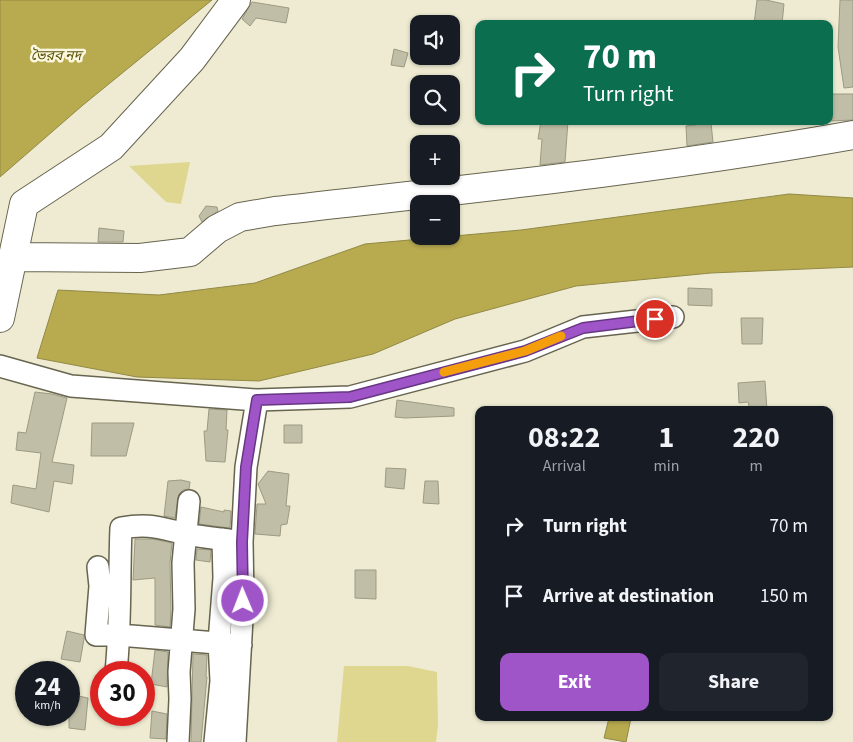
<!DOCTYPE html>
<meta charset="utf-8">
<style>
body{margin:0;font-family:"Source Sans 3","Noto Sans Bengali",sans-serif;background:#20242c;color:#f1f3f6;height:100vh;display:flex;flex-direction:column;font-size:19px;white-space:nowrap}
*{box-sizing:border-box;margin:0}
p{font-size:16px;color:#9ea1a6}
.icon{flex:none;width:28px;height:28px;fill:none;stroke:currentColor;stroke-width:2;stroke-linecap:round;stroke-linejoin:round}
.map{position:relative;flex:1;overflow:hidden}
.sheet{position:absolute;left:475px;top:406px;width:358px;height:315px;display:flex;flex-direction:column;background:#171b24;border-radius:10px;box-shadow:0 1px 4px #0004}
.sheet>*{flex:none}
.top-card{position:absolute;left:475px;top:20px;width:358px;height:105px;border-radius:10px;box-shadow:0 1px 4px #0004;background:#0b6e4f;color:#fff;overflow:hidden}
.fabs{position:absolute;left:410px;top:15px;display:grid;gap:10px}
.fabs a{display:grid;place-items:center;width:50px;height:50px;border-radius:10px;background:#171b24;box-shadow:0 1px 4px #0004;font-size:25px}
.speed{position:absolute;left:15px;top:661px;display:flex;gap:10px;font-size:25px;font-weight:700;text-align:center}
.speed>*{display:grid;place-content:center;width:65px;height:65px;border-radius:50%;background:#171b24;box-shadow:0 1px 4px #0004;line-height:1}
.speed small{font-size:12px;font-weight:400}
.speed .limit{border:8px solid #d22;background:#fff;color:#111}
.pin{position:absolute;display:grid;place-items:center;width:42px;height:42px;color:#fff;margin:-21px;border:2px solid #fff;border-radius:50%;box-shadow:0 1px 5px #0007}
.me{position:absolute;width:55px;margin:-28px;rotate:359deg;stroke-linejoin:round;filter:drop-shadow(0 0 4px #0008)}
.turn{display:flex;align-items:center;gap:18px;height:105px;padding:0 25px;font-size:22px}
.turn .icon{width:65px;height:65px;stroke-width:2.5}
.turn b{display:block;font-size:35px;line-height:42px}
.eta{display:flex;justify-content:space-evenly;align-items:center;height:85px;text-align:center}
.eta b{font-size:30px;font-weight:700;line-height:35px}
.cta{display:flex;gap:10px;margin-top:auto;padding:10px 25px}
.cta a{flex:1;height:58px;border-radius:10px;background:#9f55c8;color:#fff;font-size:20px;font-weight:700;line-height:58px;text-align:center}
.cta a+a{background:#20242c;color:#f1f3f6}
ul{padding:0;list-style:none}
li{display:flex;align-items:center;gap:15px;height:70px;padding:0 25px}
li div{flex:1}
li b{display:block;font-size:19px}
li em{font-style:normal}
.map>svg:first-child{display:block}
</style>
<div class="map">
<svg width="853" height="742" viewBox="0 0 853 742">
<rect width="100%" height="100%" fill="#eeebd2"/>
<!-- green -->
<path fill="#dfd690" d="M190 162 181 204 166 202 129 166Z
M344 666H408L437 672 438 725 436 742H337Z"/>
<!-- water -->
<path fill="#b7aa4f" stroke="#928946" d="M0 0H212L83 105 0 177Z
M789 194 853 198V267L711 273 576 286 455 319 373 354 259 381 137 377 37 358 58 290 159 295 255 283 365 244 521 230Z
M609 718H631L626 742 604 738Z"/>
<!-- building -->
<path fill="#c1bea7" stroke="#9d9a84" d="M757 0H766L784 4 782 24H754Z
M840 0H853V87L844 88 838 47Z
M252 2 289 8 286 23 256 18 250 26 242 19Z
M394 49 408 53 404 67 391 65Z
M832 94H853V120L829 121Z
M541 121H568L565 162 540 165 542 139H538Z
M711 123 713 142 687 146 686 126Z
M206 206 217 207 218 211 202 222 199 216Z
M99 228 124 231 123 242H98Z
M688 288 712 289V306L688 305Z
M741 318H763L762 344H742Z
M765 381 767 410H750L748 402 739 403 738 383Z
M35 392 52 394 67 398 52 462 74 465 72 484 54 481 49 512 11 503 13 485 36 489 41 453 16 450 18 432 26 433Z
M397 400 454 408V416L405 418 395 417Z
M209 409 227 410 226 430H228L225 462 206 461 204 431H207Z
M92 423H134L126 456H91Z
M284 425H302V443H284Z
M386 468 406 469 404 489 385 487Z
M268 471 289 474 286 506H290L287 524 281 525 280 536 255 534 257 504H266L258 484Z
M181 480 190 482 189 489 183 490 179 494 175 518 164 516 168 481Z
M425 481H438L439 504 423 503Z
M201 507 224 512V510L231 511 230 528 199 524Z
M135 539H153L172 543 170 563 171 609 170 627 155 625V578L133 580Z
M197 549 211 550 210 562 196 560Z
M355 570H376V599L355 598Z
M67 631 84 635V639L80 662 61 659Z
M155 650 168 652 167 687 151 684Z
M193 654 207 655 206 677H207L201 742H191Z
M69 694 88 698 85 730 69 728Z
M152 711 167 714 166 739 150 738Z"/>
<g fill="none" stroke-linecap="round" stroke-linejoin="round">
<!-- street casing -->
<g stroke="#67644f" stroke-width="24">
<path id="street" d="M0 366 71 386 257 400 350 397 525 351 583 327 673 317
M98 567 100 586 96 635H119L241 645
M116 672C121 624 119 576 121 528 150 523 159 528 187 534 205 538 224 539 242 542
M178 742 180 699 179 672 184 609 183 563 189 501
M215 742 221 681 219 642 224 578 223 539
M235 742 243 601 242 542 246 467 257 400"/>
</g>
<!-- secondary casing -->
<g stroke="#67644f" stroke-width="30">
<path id="secondary" d="M13 257 140 258 190 252 217 229 240 217 275 211C468 189 662 169 853 135
M0 318 24 204 111 147 192 59 236 0"/>
</g>
<!-- street -->
<use href="#street" stroke="#fff" stroke-width="21"/>
<!-- secondary -->
<use href="#secondary" stroke="#fff" stroke-width="28"/>
</g>
<g fill="none" stroke-linecap="round" stroke-linejoin="round">
<!-- route casing -->
<g stroke="#673782" stroke-width="12">
<path id="route" d="M243 601 242 542 246 467 257 400 350 397 525 351 583 328 655 319"/>
</g>
<!-- route -->
<use href="#route" stroke="#9f55c8" stroke-width="9"/>
<!-- slow -->
<path stroke="#f59e0b" stroke-width="9" d="M444 372 525 351 561 336"/>
</g>
<g text-anchor="middle" dominant-baseline="central" stroke-width="5" stroke-linejoin="round" paint-order="stroke">
<!-- water labels -->
<g font-size="14" font-style="italic" fill="#5c530c" stroke="#fbf8df">
<text x="56" y="56">ভৈরব নদ</text>
</g>
</g>
</svg>
<div class="fabs">
<a><svg class="icon" aria-label="sound" viewBox="0 0 24 24"><path d="M4 9h4l5-4v14l-5-4H4zM17 9q2 3 0 6"/></svg></a>
<a><svg class="icon" aria-label="search" viewBox="0 0 24 24"><circle cx="10" cy="10" r="6"/><path d="M15 15l6 6"/></svg></a>
<a>+</a>
<a>−</a>
</div>
<div class="speed"><div>24<small>km/h</small></div><div class="limit">30</div></div>
<div class="pin" style="left:655px;top:319px;background:#d93025"><svg class="icon" aria-label="arrive" viewBox="0 0 24 24"><path d="M6 21V4h12l-3 4 3 4H6"/></svg></div>
<svg class="me" style="left:243px;top:601px" viewBox="-20 -20 40 40"><circle r="17" fill="#9f55c8" stroke="#fff" stroke-width="3"/><path d="M0-11L8 9 0 5-8 9z" fill="#fff"/></svg>
<div class="top-card">
<div class="turn"><svg class="icon" aria-label="right" viewBox="0 0 24 24"><path d="M7 20v-9h11M14 6l5 5-5 5"/></svg><div><b>70 m</b>Turn right</div></div>
</div>
<section class="sheet">
<div class="eta">
<div><b>08:22</b><p>Arrival</p></div>
<div><b>1</b><p>min</p></div>
<div><b>220</b><p>m</p></div>
</div>
<ul>
<li><svg class="icon" aria-label="right" viewBox="0 0 24 24"><path d="M7 20v-9h11M14 6l5 5-5 5"/></svg><div><b>Turn right</b></div><em>70 m</em></li>
<li><svg class="icon" aria-label="arrive" viewBox="0 0 24 24"><path d="M6 21V4h12l-3 4 3 4H6"/></svg><div><b>Arrive at destination</b></div><em>150 m</em></li>
</ul>
<div class="cta"><a>Exit</a><a>Share</a></div>
</section>
</div>
